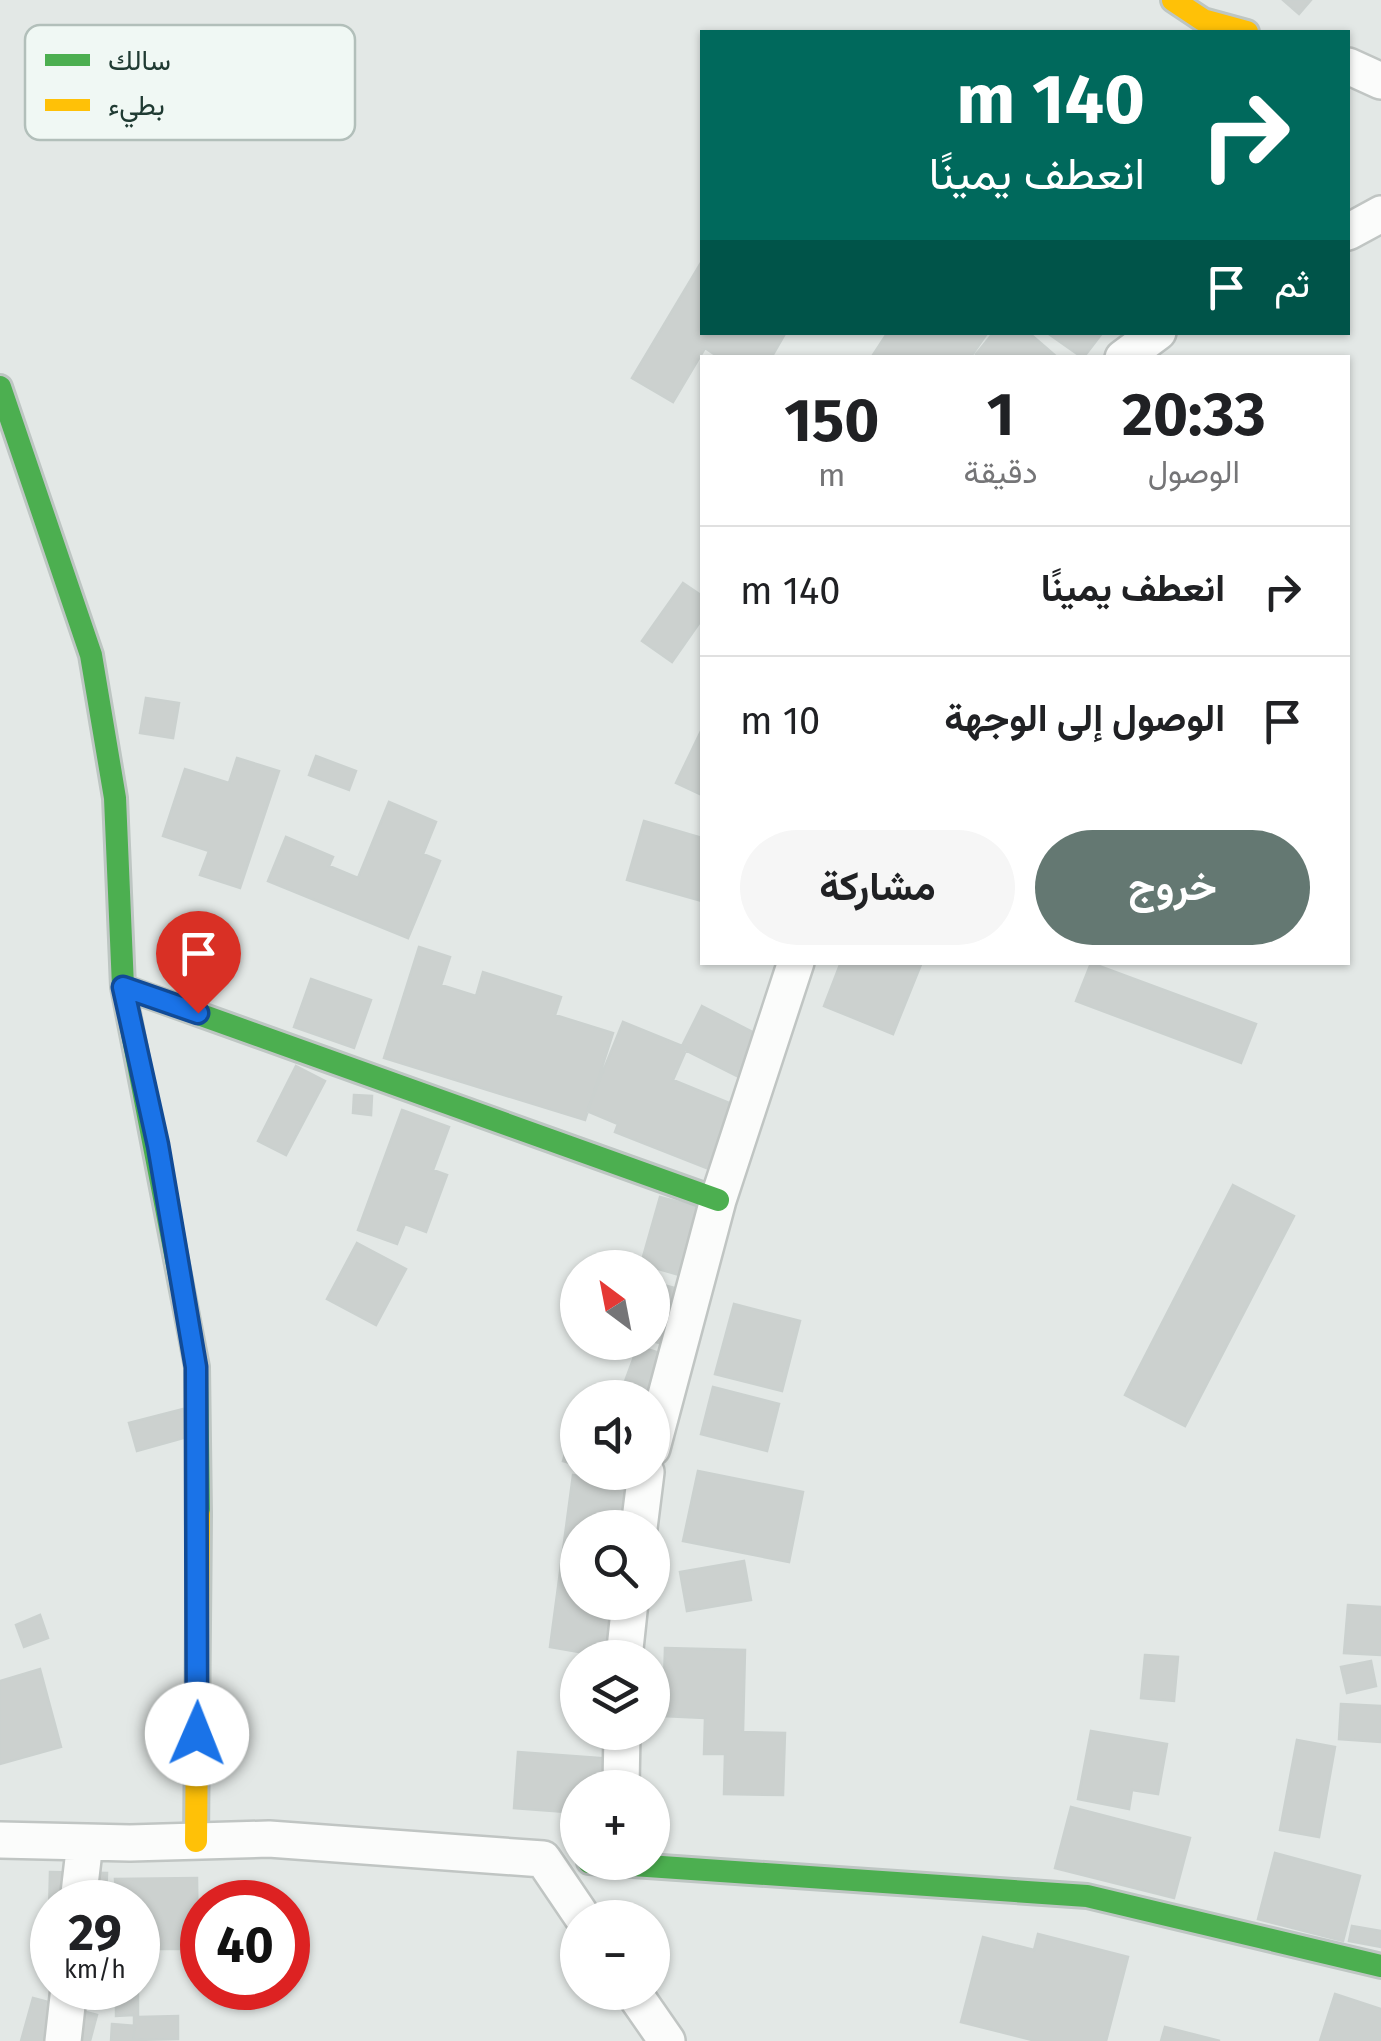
<!DOCTYPE html>
<html lang="ar">
<meta charset="utf-8">
<style>
body{margin:0;font-family:"Fira Sans",Vazirmatn,sans-serif;background:#f6f6f6;color:#202124;direction:rtl;height:100vh;display:flex;flex-direction:column;font-size:38px;white-space:nowrap}
*{box-sizing:border-box;margin:0}
p{font-size:32px;color:#757577}
.icon{flex:none;width:55px;height:55px;fill:none;stroke:currentColor;stroke-width:2;stroke-linecap:round;stroke-linejoin:round}
.map{position:relative;flex:1;overflow:hidden;direction:ltr}
.details{position:absolute;left:700px;top:355px;width:650px;height:610px;display:flex;flex-direction:column;background:#fff;border-radius:0px;box-shadow:0 2px 8px #0004;direction:rtl}
.details>*{flex:none}
.guide{position:absolute;left:700px;top:30px;width:650px;height:305px;border-radius:0px;box-shadow:0 2px 8px #0004;direction:rtl;background:#00695c;color:#fff;overflow:hidden}
.needle{width:65px;rotate:328deg}
.controls{position:absolute;left:560px;top:1250px;display:grid;gap:20px}
.controls a{display:grid;place-items:center;width:110px;height:110px;border-radius:50%;background:#fff;box-shadow:0 2px 8px #0004;font-size:50px}
.speed{position:absolute;left:30px;top:1880px;display:flex;gap:20px;font-size:50px;font-weight:700;text-align:center}
.speed>*{display:grid;place-content:center;width:130px;height:130px;border-radius:50%;background:#fff;box-shadow:0 2px 8px #0004;line-height:1}
.speed small{font-size:25px;font-weight:400}
.speed .limit{border:15px solid #d22;background:#fff;color:#111}
.pin{position:absolute;display:grid;place-items:center;width:85px;height:85px;color:#fff;margin:-102px -42px;border-radius:50% 50% 50% 0;rotate:-45deg;box-shadow:0 0 10px #0007}
.pin .icon{rotate:45deg}
.me{position:absolute;width:110px;margin:-55px;rotate:1deg;stroke-linejoin:round;filter:drop-shadow(0 0 8px #0008)}
.turn{display:flex;align-items:center;gap:35px;height:210px;padding:0 40px;font-size:45px}
.turn .icon{width:130px;height:130px;stroke-width:2.5}
.turn b{display:block;font-size:70px;line-height:85px}
.then{display:flex;align-items:center;height:95px;padding:0 40px;background:#0003;gap:20px;font-size:38px}
.eta{display:flex;justify-content:space-evenly;align-items:center;height:170px;text-align:center}
.eta b{font-size:60px;font-weight:700;line-height:70px}
.action{display:flex;gap:20px;margin-top:auto;padding:20px 40px}
.action a{flex:1;height:115px;border-radius:60px;background:#647872;color:#fff;font-size:40px;font-weight:700;line-height:115px;text-align:center}
.action a+a{background:#f6f6f6;color:#202124}
ul{padding:0;list-style:none}
li{display:flex;align-items:center;gap:30px;height:130px;padding:0 40px;border-top:2px solid #e0e0e0}
li div{flex:1}
li b{display:block;font-size:38px}
li em{font-style:normal}
.map>svg:first-child{display:block}
</style>
<div class="map">
<svg width="1381" height="2041" viewBox="0 0 1381 2041">
<rect width="100%" height="100%" fill="#e3e8e6"/>
<!-- building -->
<path fill="#ccd1cf" stroke="#cbd1cf" stroke-width="2.5" d="M1283 0H1311L1299 14Z
M702 261V332H786L771 358H720L705 348 673 402 632 378Z
M888 332H988L970 358H871Z
M994 332H1028L1058 358H981L976 354Z
M1046 332H1103L1083 358Z
M683 583 702 596V619L672 662 642 641Z
M146 698 179 703 173 738 140 733Z
M702 729V795L676 783Z
M316 756 356 771 349 790 309 775Z
M237 758 279 771 240 888 200 875 209 851 163 836 185 769 229 783Z
M389 802 436 822 423 854 440 861 408 938 268 881 286 837 333 857 329 866 358 878Z
M644 821 702 838V901L627 880Z
M419 947 450 957 441 985 476 996 483 972 561 997 555 1015 613 1033 585 1120 384 1058Z
M841 962H922L893 1034 824 1006Z
M1091 963 1256 1024 1241 1063 1076 1001Z
M311 979 371 1000 354 1048 294 1027Z
M702 1006 770 1041 749 1082 681 1048Z
M623 1022 687 1048 673 1080 756 1114 729 1177 615 1132 618 1124 587 1111Z
M296 1066 325 1081 286 1155 258 1141Z
M354 1095 372 1096 371 1115 353 1113Z
M402 1110 449 1127 433 1170 447 1175 426 1232 405 1224 397 1244 358 1230Z
M1233 1185 1294 1216 1185 1426 1125 1395Z
M660 1197 712 1211 693 1279 641 1264Z
M357 1243 406 1269 376 1325 327 1299Z
M652 1282 697 1294 682 1349 652 1341Z
M734 1304 800 1321 782 1391 715 1374Z
M594 1342H615L610 1356 591 1350Z
M638 1346 672 1357 658 1396 624 1384Z
M713 1387 779 1404 767 1451 701 1434Z
M578 1405V1465L563 1461Z
M183 1409 191 1436 137 1451 129 1423Z
M698 1471 803 1492 789 1562 683 1541Z
M573 1475 643 1486 636 1528H578V1602H642L614 1658 550 1647Z
M744 1561 751 1600 687 1611 680 1572Z
M1348 1605 1381 1607V1655L1344 1653Z
M40 1615 48 1638 24 1647 16 1625Z
M665 1648 745 1650 743 1732 785 1733 783 1795 724 1794 725 1754H704L705 1718 663 1716Z
M1145 1655 1178 1657 1174 1701 1141 1698Z
M1371 1661 1376 1686 1347 1693 1341 1667Z
M40 1669 61 1747 0 1764V1681Z
M1341 1704 1381 1706V1742L1339 1739Z
M1091 1731 1167 1744 1158 1794 1132 1790 1129 1809 1078 1799Z
M1297 1740 1335 1747 1319 1837 1280 1830Z
M518 1752 626 1760 624 1788H578V1813L514 1808Z
M1071 1807 1190 1838 1174 1898 1055 1868Z
M1275 1853 1360 1876 1343 1941 1258 1919Z
M50 1872 107 1873 106 1902H52L49 1913Z
M197 1878 198 1949H138V2017L178 2016V2039L134 2040V2015L116 2016V1988H138V1902H116L115 1879Z
M1352 1926 1381 1931V1947L1349 1941Z
M1038 1934 1128 1957 1106 2041H1036L961 2022 983 1937 1034 1950Z
M1335 1994 1381 2009V2041H1320Z
M33 1998 97 2015 90 2041H21Z
M112 2024 135 2026 133 2041H111Z
M1165 2027 1220 2041H1161Z"/>
<g fill="none" stroke-linecap="round" stroke-linejoin="round">
<!-- street casing -->
<g stroke="#c0c5c3" stroke-width="40">
<path id="street" d="M1348 66 1381 81
M1348 232 1381 214
M1123 358 1158 332
M652 1448 718 1200 796 962
M639 1528 646 1472
M624 1658 630 1602
M621 1788 622 1732
M0 1840 130 1843 269 1839 543 1859 583 1918
M78 1902 85 1842
M633 1992 667 2041
M63 2041 69 1988"/>
</g>
<!-- fast casing -->
<g stroke="#bec6c3" stroke-width="28">
<path id="fast" d="M0 387 91 655 115 798 123 987 197 1367 199 1515
M123 987 718 1200
M589 1862 1087 1896 1381 1966"/>
</g>
<!-- slow casing -->
<g stroke="#bec6c3" stroke-width="28">
<path id="slow" d="M1173 0 1203 20 1247 32
M196 1841 199 1515"/>
</g>
<!-- street -->
<use href="#street" stroke="#fbfcfb" stroke-width="35"/>
<!-- fast -->
<use href="#fast" stroke="#4caf50" stroke-width="22"/>
<!-- slow -->
<use href="#slow" stroke="#ffc107" stroke-width="22"/>
</g>
<g fill="none" stroke-linecap="round" stroke-linejoin="round">
<!-- route casing -->
<g stroke="#114b97" stroke-width="25">
<path id="route" d="M197 1734 196 1367 158 1145 123 987 198 1013"/>
</g>
<!-- route -->
<use href="#route" stroke="#1a73e8" stroke-width="18"/>
</g>
<!-- legend -->
<rect x="25" y="25" width="330" height="115" rx="15" fill="#f0f8f4" stroke="#b2bfba" stroke-width="2.5"/>
<rect x="45" y="54" width="45" height="12" fill="#4caf50"/>
<rect x="45" y="99" width="45" height="12" fill="#ffc107"/>
<g font-size="28" fill="#203b33">
<text x="108" y="70">سالك</text>
<text x="108" y="115">بطيء</text>
</g>
</svg>
<div class="controls">
<a><svg class="needle" viewBox="-14 -14 28 28"><path d="M0-13l5 13h-10z" fill="#e53935"/><path d="M0 13l5-13h-10z" fill="#757577"/></svg></a>
<a><svg class="icon" aria-label="sound" viewBox="0 0 24 24"><path d="M4 9h4l5-4v14l-5-4H4zM17 9q2 3 0 6"/></svg></a>
<a><svg class="icon" aria-label="search" viewBox="0 0 24 24"><circle cx="10" cy="10" r="6"/><path d="M15 15l6 6"/></svg></a>
<a><svg class="icon" aria-label="layers" viewBox="0 0 24 24"><path d="M12 4l9 5-9 5-9-5zM3 14l9 5 9-5"/></svg></a>
<a>+</a>
<a>−</a>
</div>
<div class="speed"><div>29<small>km/h</small></div><div class="limit">40</div></div>
<div class="pin" style="left:198px;top:1013px;background:#d93025"><svg class="icon" aria-label="arrive" viewBox="0 0 24 24"><path d="M6 21V4h12l-3 4 3 4H6"/></svg></div>
<svg class="me" style="left:197px;top:1734px" viewBox="-20 -20 40 40"><circle r="19" fill="#fff"/><path d="M0-13L10 11 0 6-10 11z" fill="#1a73e8"/></svg>
<div class="guide">
<div class="turn"><svg class="icon" aria-label="right" viewBox="0 0 24 24"><path d="M7 20v-9h11M14 6l5 5-5 5"/></svg><div><b>140 m</b>انعطف يمينًا</div></div>
<div class="then">ثم<svg class="icon" aria-label="arrive" viewBox="0 0 24 24"><path d="M6 21V4h12l-3 4 3 4H6"/></svg></div>
</div>
<section class="details">
<div class="eta">
<div><b>20:33</b><p>الوصول</p></div>
<div><b>1</b><p>دقيقة</p></div>
<div><b>150</b><p>m</p></div>
</div>
<ul>
<li><svg class="icon" aria-label="right" viewBox="0 0 24 24"><path d="M7 20v-9h11M14 6l5 5-5 5"/></svg><div><b>انعطف يمينًا</b></div><em>140 m</em></li>
<li><svg class="icon" aria-label="arrive" viewBox="0 0 24 24"><path d="M6 21V4h12l-3 4 3 4H6"/></svg><div><b>الوصول إلى الوجهة</b></div><em>10 m</em></li>
</ul>
<div class="action"><a>خروج</a><a>مشاركة</a></div>
</section>
</div>
